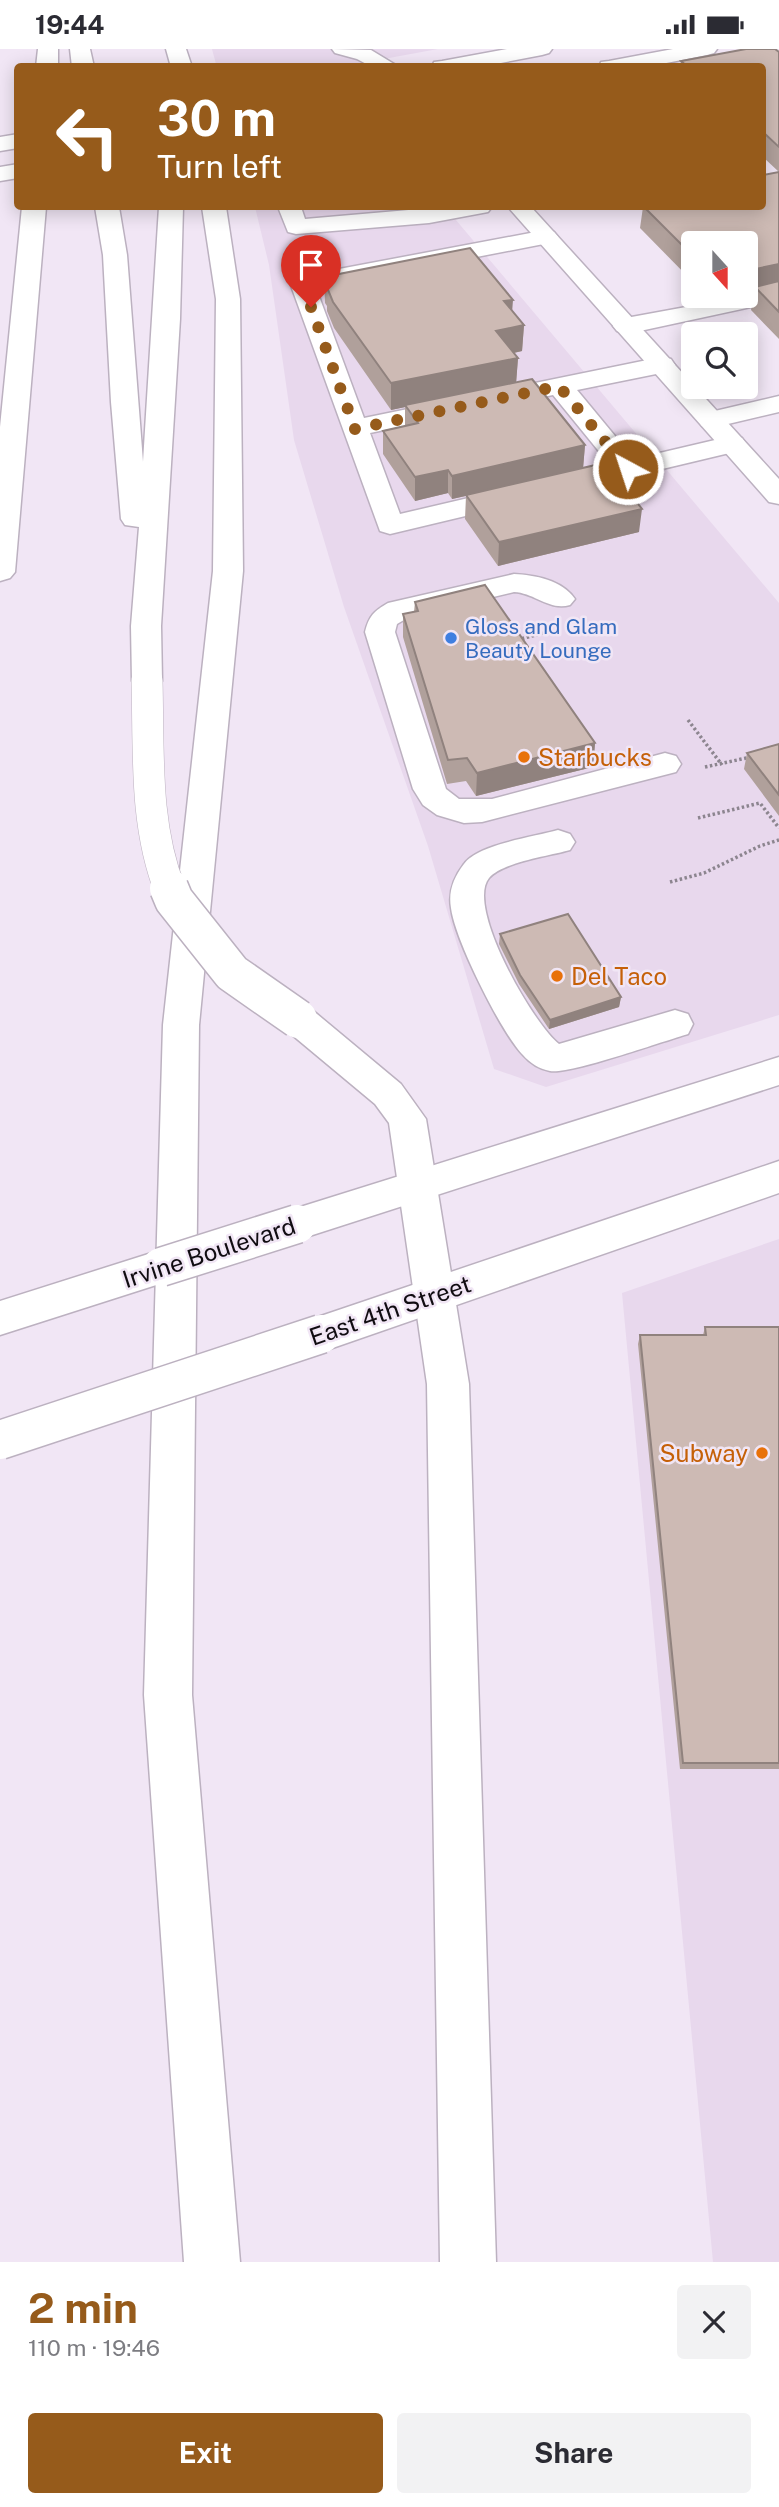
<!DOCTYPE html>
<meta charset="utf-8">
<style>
body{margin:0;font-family:"Public Sans",sans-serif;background:#f2f2f3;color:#2b2b33;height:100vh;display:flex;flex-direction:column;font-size:26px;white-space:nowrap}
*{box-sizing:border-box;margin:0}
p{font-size:23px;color:#7c7c81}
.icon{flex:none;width:38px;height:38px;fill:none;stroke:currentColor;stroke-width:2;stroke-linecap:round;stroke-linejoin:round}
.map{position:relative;height:2213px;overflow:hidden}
.panel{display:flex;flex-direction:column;background:#fff;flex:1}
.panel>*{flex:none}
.guide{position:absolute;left:14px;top:14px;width:752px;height:147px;border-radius:7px;box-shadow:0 4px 18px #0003;background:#965b1b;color:#fff;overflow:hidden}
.needle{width:46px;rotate:159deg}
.controls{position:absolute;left:681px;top:182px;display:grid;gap:14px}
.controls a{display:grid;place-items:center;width:77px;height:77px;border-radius:7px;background:#fff;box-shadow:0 4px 18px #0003;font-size:35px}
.pin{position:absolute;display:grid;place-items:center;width:60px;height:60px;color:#fff;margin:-72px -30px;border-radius:50% 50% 50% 0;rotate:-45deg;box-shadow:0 0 7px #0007}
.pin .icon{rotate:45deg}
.me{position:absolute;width:77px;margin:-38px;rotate:320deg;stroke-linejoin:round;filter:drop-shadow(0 0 5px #0008)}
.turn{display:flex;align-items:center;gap:24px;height:147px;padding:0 28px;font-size:32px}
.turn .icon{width:91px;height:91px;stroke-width:2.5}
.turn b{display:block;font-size:49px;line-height:60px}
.round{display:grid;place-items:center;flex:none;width:74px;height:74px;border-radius:7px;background:#f2f2f3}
.headline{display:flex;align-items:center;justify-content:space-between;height:119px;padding:0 28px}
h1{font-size:42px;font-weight:700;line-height:52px;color:#965b1b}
.button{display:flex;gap:14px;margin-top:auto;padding:14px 28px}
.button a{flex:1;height:80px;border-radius:7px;background:#965b1b;color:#fff;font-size:28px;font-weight:700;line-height:80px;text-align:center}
.button a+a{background:#f2f2f3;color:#2b2b33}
.status{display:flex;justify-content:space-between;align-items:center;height:49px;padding:0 35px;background:#fff;direction:ltr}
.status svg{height:19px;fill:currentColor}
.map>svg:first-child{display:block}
.built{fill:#e8d8ed}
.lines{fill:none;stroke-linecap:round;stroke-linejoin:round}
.minor-casing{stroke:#bcb1c0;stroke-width:3}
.major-casing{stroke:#bcb1c0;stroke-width:3}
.highway-casing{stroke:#bcb1c0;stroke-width:3}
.path{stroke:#8c858f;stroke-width:3.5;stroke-dasharray:2.5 2.5;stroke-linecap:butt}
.minor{fill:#fff;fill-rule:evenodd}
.major{fill:#fff;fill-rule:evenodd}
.highway{fill:#fff;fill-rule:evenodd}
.major-bridge-casing{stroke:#bcb1c0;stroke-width:41;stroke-linecap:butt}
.highway-bridge-far1-casing{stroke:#bcb1c0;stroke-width:32;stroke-linecap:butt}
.highway-bridge-casing{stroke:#bcb1c0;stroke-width:41;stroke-linecap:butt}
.major-bridge{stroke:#fff;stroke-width:38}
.highway-bridge-far1{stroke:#fff;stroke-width:31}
.highway-bridge{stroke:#fff;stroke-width:38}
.wall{fill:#b0a09b}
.shaded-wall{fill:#90827e}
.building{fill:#cdbab4;stroke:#90827e;stroke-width:2}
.route{stroke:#965b1b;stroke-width:12;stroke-dasharray:0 21.6}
.shop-dot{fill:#3f7fe0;stroke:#f1e6f5;stroke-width:2.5}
.food-dot{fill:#e8710a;stroke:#f1e6f5;stroke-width:2.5}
.labels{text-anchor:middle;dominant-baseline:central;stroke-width:5;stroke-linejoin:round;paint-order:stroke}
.far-shop-label{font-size:21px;fill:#366cbe;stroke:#f1e6f5;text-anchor:start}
.food-label{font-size:24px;fill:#c56008;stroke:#f1e6f5;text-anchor:start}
.street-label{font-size:24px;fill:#100c11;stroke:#f1e6f5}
</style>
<div class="status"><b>19:44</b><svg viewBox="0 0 49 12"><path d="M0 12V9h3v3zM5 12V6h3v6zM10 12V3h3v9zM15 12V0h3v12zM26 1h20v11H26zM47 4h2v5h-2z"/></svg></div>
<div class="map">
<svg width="779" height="2213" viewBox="0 0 779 2213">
<rect width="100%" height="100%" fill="#f1e6f5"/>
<!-- built -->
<path class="built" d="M 212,0 L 438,0 L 340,18 L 216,15 Z
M 255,158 L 445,158 L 779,554 L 779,966 L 546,1038 L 494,1020 L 428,797 L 344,558 L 294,391 L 269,216 Z
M 779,1190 L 779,2213 L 713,2213 L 622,1244 Z"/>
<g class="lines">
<defs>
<path id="minor" d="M 332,0 L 371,1 L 399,18 L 372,18 L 357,10 L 335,4 Z
M 278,158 L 301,158 L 305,170 L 443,158 L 492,158 L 488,163 L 429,174 L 296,185 L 288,183 Z
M 546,181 L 554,183 L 558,188 L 554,193 L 316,239 L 364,369 L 662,308 L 671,310 L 675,316 L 671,322 L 577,341 L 634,410 L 732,387 L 742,389 L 746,395 L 742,401 L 390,485 L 380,482 L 290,234 L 293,229 L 302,227 ZM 553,346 L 610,416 L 400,465 L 370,384 Z
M 779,238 L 779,252 L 626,285 L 617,282 L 613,277 L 617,272 L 626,269 L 746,247 L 746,245 Z
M 779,347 L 779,363 L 711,379 L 702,377 L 698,371 L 702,365 Z
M 514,525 C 535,526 562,531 575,550 L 570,556 C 549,562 535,544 514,543 L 409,568 L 397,575 L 395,583 L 446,740 L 459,750 L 492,750 L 665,704 L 676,707 L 681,715 L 676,723 L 482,773 L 464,774 L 437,766 L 423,756 L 413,740 L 365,583 C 369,567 374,562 388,554 Z
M 558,781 L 570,785 L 575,793 L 570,801 C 549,807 503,813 489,829 C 465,858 534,976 559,995 L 675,961 L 688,965 L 693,975 L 688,985 C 664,992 568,1026 550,1022 C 539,1020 530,1014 523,1006 C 501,983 455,891 451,859 C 448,842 454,828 464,815 C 478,795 534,788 558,781 Z"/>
<path id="major" d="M 507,0 L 552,0 L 549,4 L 542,6 L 480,18 L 432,18 L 434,13 L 442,12 Z
M 673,0 L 717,0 L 714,4 L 707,6 L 646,18 L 599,18 L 601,13 L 609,12 Z
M 18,85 L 18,99 L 0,102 L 0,88 Z
M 18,115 L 18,129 L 0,132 L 0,118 Z
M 508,158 L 531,158 L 779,430 L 779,455 L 769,453 Z
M 779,1008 L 779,1036 L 297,1191 L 283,1186 L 277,1175 L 283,1164 L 297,1159 Z
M 779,1112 L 779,1144 L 321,1303 L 306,1298 L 300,1285 L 306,1272 Z
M 161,1201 L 175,1206 L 181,1218 L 175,1230 L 0,1286 L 0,1252 Z"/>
<path id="highway" d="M 38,0 L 58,0 L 58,18 L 36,18 Z
M 70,0 L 90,0 L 94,18 L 72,18 Z
M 166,0 L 186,0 L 192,18 L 171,18 Z
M 22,158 L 46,158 L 15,523 L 10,529 L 0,532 L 0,378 Z
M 95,158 L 119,158 L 127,206 L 143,413 L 159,158 L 183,158 L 180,270 L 161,577 L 162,632 L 158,639 L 147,642 L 136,639 L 132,632 L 131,577 L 139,478 L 125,476 L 121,470 L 111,353 L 103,206 Z
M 202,158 L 226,158 L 240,250 L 243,522 L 199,976 L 192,1646 L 240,2213 L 184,2213 L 144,1646 L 163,976 L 213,522 L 216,250 Z
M 298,956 L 311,960 L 401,1035 L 426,1070 L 469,1335 L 496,2213 L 440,2213 L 427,1335 L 389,1074 L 375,1055 L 285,980 L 280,970 L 285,960 Z"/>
</defs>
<!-- minor casing -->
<use href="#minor" class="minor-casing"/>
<!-- major casing -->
<use href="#major" class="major-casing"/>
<!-- highway casing -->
<use href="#highway" class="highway-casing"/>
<!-- path -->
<path class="path" d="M 517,591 L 543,584
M 688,671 L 722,716
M 705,718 L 751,708
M 698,769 L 760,754 L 779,779
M 670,833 L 704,824 L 760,797 L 779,791"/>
<!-- minor -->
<use href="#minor" class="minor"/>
<!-- major -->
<use href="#major" class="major"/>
<!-- highway -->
<use href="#highway" class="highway"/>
<defs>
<path id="major-bridge" d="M 161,1218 L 297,1175
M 0,1391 L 321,1285"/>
<path id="highway-bridge-far1" d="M 147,632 C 149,703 144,775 170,841"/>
<path id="highway-bridge" d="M 169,839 L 174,851 L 232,924 L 298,970"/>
</defs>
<!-- major-bridge casing -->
<use href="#major-bridge" class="major-bridge-casing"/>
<!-- highway-bridge-far1 casing -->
<use href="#highway-bridge-far1" class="highway-bridge-far1-casing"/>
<!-- highway-bridge casing -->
<use href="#highway-bridge" class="highway-bridge-casing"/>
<!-- major-bridge -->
<use href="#major-bridge" class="major-bridge"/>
<!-- highway-bridge-far1 -->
<use href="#highway-bridge-far1" class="highway-bridge-far1"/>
<!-- highway-bridge -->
<use href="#highway-bridge" class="highway-bridge"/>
</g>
<!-- wall -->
<path class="wall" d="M 779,3 L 779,123 L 763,108 L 763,18 L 680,18 L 681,12 Z
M 779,123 L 779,290 L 751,261 L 754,242 L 746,244 L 746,194 L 693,194 L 693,233 L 640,179 L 643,158 L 763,158 Z
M 324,228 L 512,262 L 524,276 L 522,302 L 514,304 L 518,309 L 516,334 L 585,396 L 583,419 L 639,483 L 498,517 L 465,470 L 466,447 L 452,450 L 448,444 L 415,452 L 383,405 L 383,382 L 405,377 L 405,358 L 391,361 L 334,279 L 327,262 L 327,257 L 325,254 Z
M 415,553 L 595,694 L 593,718 L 476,747 L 466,732 L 447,735 L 403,588 L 403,565 L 414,563 Z
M 779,695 L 779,767 L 744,720 L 747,704 Z
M 500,885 L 621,948 L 619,958 L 549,980 L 519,935 L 499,895 Z
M 705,1278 L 779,1278 L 779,1720 L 680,1720 L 638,1295 L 640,1286 L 703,1286 Z"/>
<!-- shaded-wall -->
<path class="shaded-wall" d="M 779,215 L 779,236 L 755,238 L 754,242 L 746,244 L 746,222 Z
M 513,251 L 511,277 L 504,252 Z
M 524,276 L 522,302 L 495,308 L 496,282 Z
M 518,309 L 516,335 L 391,361 L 391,334 Z
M 585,396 L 583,420 L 452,450 L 452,427 Z
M 448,421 L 448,444 L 415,452 L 415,428 Z
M 642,460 L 639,483 L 498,517 L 499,493 Z
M 595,694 L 593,718 L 476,747 L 477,724 Z
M 621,948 L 619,958 L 549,980 L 550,971 Z"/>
<!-- building -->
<path class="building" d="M 746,0 L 775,0 L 779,3 L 779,98 L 763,83 L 763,18 L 688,18 L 681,12 Z
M 779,123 L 779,215 L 746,222 L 746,194 L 693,194 L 693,207 L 644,158 L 763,158 L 763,126 Z
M 470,199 L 513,251 L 504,252 L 524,276 L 496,282 L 518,309 L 391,334 L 333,253 L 326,236 L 330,235 L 324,228 Z
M 779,232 L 779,263 L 755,238 Z
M 532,330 L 585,396 L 452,427 L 448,421 L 415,428 L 383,382 L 418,374 L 405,356 Z
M 600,415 L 602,418 L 608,417 L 642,460 L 499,493 L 466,446 Z
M 485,536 L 595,694 L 477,724 L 467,709 L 448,711 L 403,565 L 418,562 L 415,553 Z
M 779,695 L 779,746 L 747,704 Z
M 568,865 L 621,948 L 550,971 L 520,926 L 500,885 Z
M 705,1278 L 779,1278 L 779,1714 L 683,1714 L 640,1286 L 706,1286 Z"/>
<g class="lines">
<!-- route -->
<path class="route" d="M 311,258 L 355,380 L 559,337 L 628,420"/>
</g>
<!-- markers -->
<circle class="shop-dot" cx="451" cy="589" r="7"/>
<g class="food-dot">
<circle cx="524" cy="708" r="7"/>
<circle cx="557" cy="927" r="7"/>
<circle cx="762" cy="1404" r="7"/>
</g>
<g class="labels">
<!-- far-shop labels -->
<g class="far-shop-label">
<text x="465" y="577">Gloss and Glam<tspan x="465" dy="24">Beauty Lounge</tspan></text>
</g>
<!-- food labels -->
<g class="food-label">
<text x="538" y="708">Starbucks</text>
<text x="571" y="927">Del Taco</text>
<text x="748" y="1404" text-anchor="end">Subway</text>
</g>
<!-- street labels -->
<g class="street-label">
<text transform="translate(209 1203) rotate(-18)">Irvine Boulevard</text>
<text transform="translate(390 1261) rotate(-19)">East 4th Street</text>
</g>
</g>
</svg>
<div class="controls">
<a><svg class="needle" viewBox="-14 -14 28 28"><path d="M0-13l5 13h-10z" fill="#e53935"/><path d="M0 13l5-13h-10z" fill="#7c7c81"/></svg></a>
<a><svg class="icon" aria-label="search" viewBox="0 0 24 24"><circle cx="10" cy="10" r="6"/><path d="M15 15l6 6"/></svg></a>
</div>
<div class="pin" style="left:311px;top:258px;background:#d93025"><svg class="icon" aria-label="arrive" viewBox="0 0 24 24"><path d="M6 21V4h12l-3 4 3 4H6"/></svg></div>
<svg class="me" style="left:628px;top:420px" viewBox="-20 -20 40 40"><circle r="17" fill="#965b1b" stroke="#fff" stroke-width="3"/><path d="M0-11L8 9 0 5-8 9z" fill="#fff"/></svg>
<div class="guide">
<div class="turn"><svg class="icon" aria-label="left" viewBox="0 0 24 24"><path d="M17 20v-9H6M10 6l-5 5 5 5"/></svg><div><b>30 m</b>Turn left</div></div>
</div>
</div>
<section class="panel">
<div class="headline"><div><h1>2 min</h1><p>110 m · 19:46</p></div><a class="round"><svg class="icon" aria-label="close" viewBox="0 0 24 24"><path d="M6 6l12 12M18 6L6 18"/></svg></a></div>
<div class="button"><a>Exit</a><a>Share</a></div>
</section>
